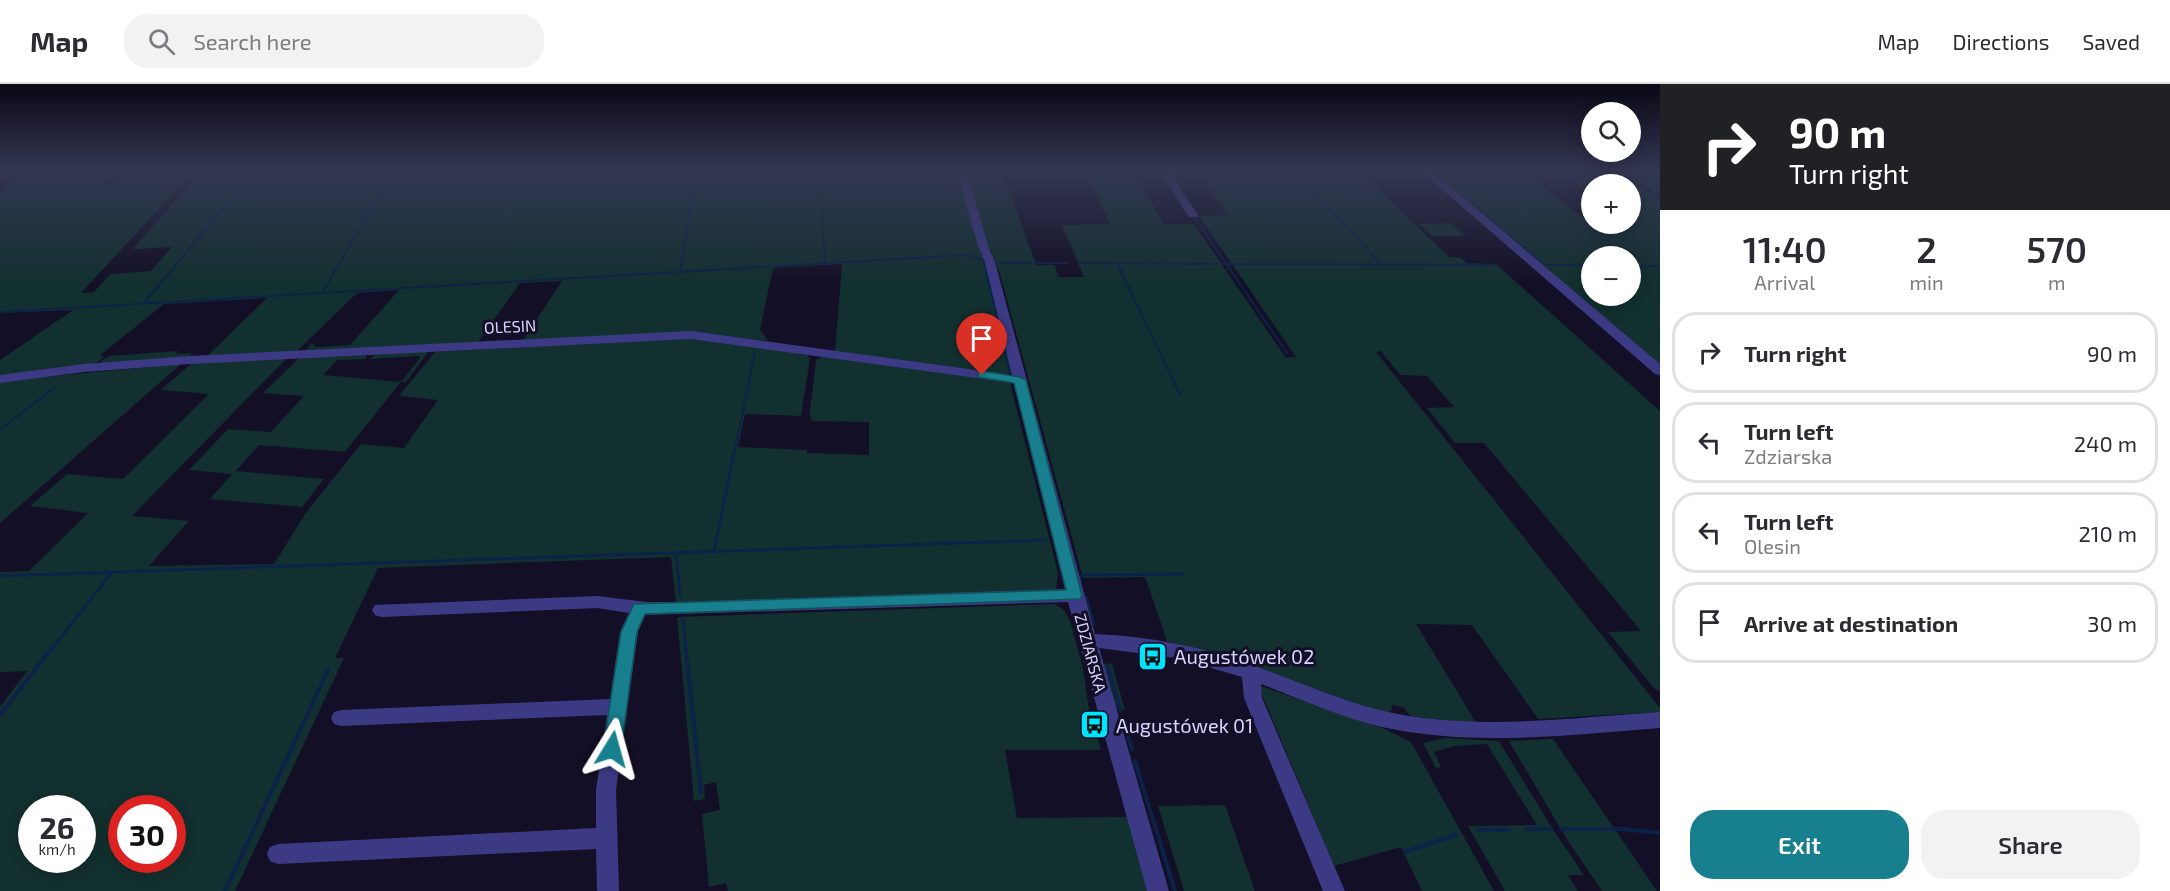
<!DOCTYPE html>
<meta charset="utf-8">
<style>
body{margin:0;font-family:"Exo 2",sans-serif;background:#f2f2f3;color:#2b2b33;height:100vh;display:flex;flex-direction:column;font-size:22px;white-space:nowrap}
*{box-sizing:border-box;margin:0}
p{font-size:20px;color:#7c7c81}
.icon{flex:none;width:33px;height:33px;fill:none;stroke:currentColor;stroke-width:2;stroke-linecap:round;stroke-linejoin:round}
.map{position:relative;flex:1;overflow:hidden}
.drawer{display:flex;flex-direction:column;background:#fff;width:510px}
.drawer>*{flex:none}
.hud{background:#202124;color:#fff;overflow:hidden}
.buttons{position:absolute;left:1581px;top:18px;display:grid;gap:12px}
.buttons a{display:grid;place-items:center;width:60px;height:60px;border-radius:50%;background:#fff;box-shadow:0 3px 15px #0003;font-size:30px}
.speed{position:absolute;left:18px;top:711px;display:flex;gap:12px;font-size:30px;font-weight:700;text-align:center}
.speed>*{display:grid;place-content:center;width:78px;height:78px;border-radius:50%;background:#fff;box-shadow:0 3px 15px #0003;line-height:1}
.speed small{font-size:15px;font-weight:400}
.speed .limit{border:9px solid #d22;background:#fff;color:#111}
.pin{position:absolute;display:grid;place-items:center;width:51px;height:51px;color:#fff;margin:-62px -26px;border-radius:50% 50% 50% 0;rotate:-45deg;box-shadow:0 0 6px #0007}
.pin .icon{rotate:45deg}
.me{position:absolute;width:66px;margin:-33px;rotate:8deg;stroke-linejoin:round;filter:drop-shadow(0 0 4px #0008)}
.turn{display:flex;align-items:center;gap:21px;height:126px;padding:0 30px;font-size:27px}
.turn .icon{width:78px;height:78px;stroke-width:2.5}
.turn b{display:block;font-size:42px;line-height:51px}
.eta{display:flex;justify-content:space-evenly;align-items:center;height:102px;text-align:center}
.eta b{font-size:36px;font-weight:600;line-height:42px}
.button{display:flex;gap:12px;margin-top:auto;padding:12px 30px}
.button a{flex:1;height:69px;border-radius:24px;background:#187f8f;color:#fff;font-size:24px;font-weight:600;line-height:69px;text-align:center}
.button a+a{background:#f2f2f3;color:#2b2b33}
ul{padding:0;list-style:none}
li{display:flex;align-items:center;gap:18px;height:81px;margin:0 12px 9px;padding:0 18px;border:3px solid #e1e1e2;border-radius:24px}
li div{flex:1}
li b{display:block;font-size:22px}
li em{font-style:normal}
header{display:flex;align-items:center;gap:36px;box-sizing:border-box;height:84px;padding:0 30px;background:#fff;border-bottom:2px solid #e1e1e2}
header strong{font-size:28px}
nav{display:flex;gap:33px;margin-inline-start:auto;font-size:21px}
.search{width:420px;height:54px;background:#f2f2f3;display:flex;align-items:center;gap:15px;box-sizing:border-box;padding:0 21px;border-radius:24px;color:#7c7c81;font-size:22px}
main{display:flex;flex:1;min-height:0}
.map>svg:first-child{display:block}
.green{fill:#12302f;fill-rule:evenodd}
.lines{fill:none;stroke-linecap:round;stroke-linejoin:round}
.stream-far2{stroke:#0c2248;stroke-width:2}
.stream-far1{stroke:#0c2248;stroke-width:3}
.stream{stroke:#0c2248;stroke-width:4}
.minor{fill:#3d3a85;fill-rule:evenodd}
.route{fill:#187f8f;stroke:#10535d;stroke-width:1.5}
.labels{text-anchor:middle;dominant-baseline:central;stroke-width:6;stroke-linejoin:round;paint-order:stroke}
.street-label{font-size:16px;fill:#d9d4ff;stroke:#130f26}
.near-poi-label{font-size:20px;fill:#d9d4ff;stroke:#130f26;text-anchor:start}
</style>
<header>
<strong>Map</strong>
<div class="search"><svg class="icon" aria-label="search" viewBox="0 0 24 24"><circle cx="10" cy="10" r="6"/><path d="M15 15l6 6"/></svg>Search here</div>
<nav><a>Map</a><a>Directions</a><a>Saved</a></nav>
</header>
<main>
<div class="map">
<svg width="1660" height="807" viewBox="0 0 1660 807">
<rect width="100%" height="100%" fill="#130f26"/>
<!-- green -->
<path class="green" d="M 27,87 L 119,87 L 104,101 L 113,101 L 127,87 L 194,87 L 81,209 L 94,208 L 110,190 L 151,187 L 172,163 L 133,165 L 201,87 L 960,87 L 987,177 L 1013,288 L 1003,291 L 835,267 L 842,180 L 773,184 L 760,246 L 768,257 L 710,251 L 523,256 L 562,197 L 520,199 L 478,258 L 305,267 L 312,259 L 316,263 L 350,261 L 399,206 L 357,209 L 296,268 L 206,273 L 267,214 L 164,220 L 99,272 L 104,272 L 95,281 L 0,293 L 0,276 L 73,226 L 0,229 L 0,108 Z
M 966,87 L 1002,87 L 1036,181 L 1054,181 L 1059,193 L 1084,193 L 1062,141 L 1110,140 L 1085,87 L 1133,87 L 1164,140 L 1194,140 L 1286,274 L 1296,273 L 1199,132 L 1229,131 L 1196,87 L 1360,87 L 1449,173 L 1461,174 L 1467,179 L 1496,180 L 1660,327 L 1660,607 L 1654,604 L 1608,548 L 1641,547 L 1484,359 L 1455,359 L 1427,324 L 1454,323 L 1427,292 L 1400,291 L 1381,267 L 1376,268 L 1660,624 L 1660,628 L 1538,635 L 1472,541 L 1416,540 L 1477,640 L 1410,632 L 1403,623 L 1392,621 L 1392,625 L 1388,629 L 1371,625 L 1232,576 L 1167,557 L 1145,493 L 1083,494 L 1000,190 L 991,167 L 988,167 Z
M 1430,87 L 1522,87 L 1592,140 L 1630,140 L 1630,100 L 1592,100 L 1591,111 L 1558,87 L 1616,87 L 1660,116 L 1660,283 ZM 1592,172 L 1630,172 L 1630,212 L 1592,212 Z
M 1621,87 L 1654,87 L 1660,91 L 1660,112 Z
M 1451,139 L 1466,152 L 1432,152 L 1419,140 Z
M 701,254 L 806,269 L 810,274 L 801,332 L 745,330 L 738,363 L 807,366 L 807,369 L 869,371 L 869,338 L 811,337 L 810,327 L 816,276 L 823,272 L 1003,297 L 1010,299 L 1058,489 L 1056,506 L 676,519 L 671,473 L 378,484 L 335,574 L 344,574 L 235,807 L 0,807 L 0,623 L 27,587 L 0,588 L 0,488 L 29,487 L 88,429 L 30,422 L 67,390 L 123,395 L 209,310 L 161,306 L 192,279 L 287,274 L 132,432 L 189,437 L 149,482 L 274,480 L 305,430 L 361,360 L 404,364 L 438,316 L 399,312 L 435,268 ZM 32,724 L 82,724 L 82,776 L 32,776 ZM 122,724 L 172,724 L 172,776 L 122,776 Z
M 178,267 L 176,270 L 192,269 L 189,273 L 102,281 L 100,278 L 109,272 Z
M 429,267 L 406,298 L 401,298 L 345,368 L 259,361 L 236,387 L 324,395 L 302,423 L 210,415 L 232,390 L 189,386 L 228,345 L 271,348 L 304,312 L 263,309 L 299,274 L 366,271 L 366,275 L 337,276 L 323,291 L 401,298 L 420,274 L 418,272 L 370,275 L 376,270 Z
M 181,280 L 0,439 L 0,297 Z
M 1054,520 L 1064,526 L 1070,537 L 1083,584 L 1088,620 L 1101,666 L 1005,666 L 1017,734 L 1128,733 L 1149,807 L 728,807 L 726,799 L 709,803 L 702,730 L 720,726 L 716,698 L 704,701 L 705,715 L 694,717 L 677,533 Z
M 1100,579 L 1112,580 L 1125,626 L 1112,623 Z
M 1258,601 L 1380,643 L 1411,658 L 1494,807 L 1422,807 L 1401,763 L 1334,782 Z
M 1445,654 L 1499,657 L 1554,747 L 1584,791 L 1568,791 L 1578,807 L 1505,807 L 1468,742 L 1537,741 L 1487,660 L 1454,662 L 1434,668 L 1441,683 L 1436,684 L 1423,659 Z
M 1553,655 L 1657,807 L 1602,807 L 1566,754 L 1509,657 Z
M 1225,721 L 1255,807 L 1184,807 L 1158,722 Z"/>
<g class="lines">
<!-- stream-far2 -->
<path class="stream-far2" d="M 820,87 L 825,180
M 1295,87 L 1381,180
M 1433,87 L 1544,181 L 1592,181
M 1193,131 L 1287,269
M 997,179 L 1067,179
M 1079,179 L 1217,180
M 1117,179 L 1180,311
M 1222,180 L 1496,181
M 1630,182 L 1660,182
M 680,188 L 696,87
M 323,208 L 392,87
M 143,220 L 255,87
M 0,228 L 966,171 L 982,175 L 984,178 L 1009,287
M 0,346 L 55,303
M 734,371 L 755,267"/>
<!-- stream-far1 -->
<path class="stream-far1" d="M 714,468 L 734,369
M 676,469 L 680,511
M 0,492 L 1046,456
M 1080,498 L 1081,491 L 1183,490
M 1086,513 L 1094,540
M 683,536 L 686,566
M 51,566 L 112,488"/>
<!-- stream -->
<path class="stream" d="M 686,564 L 701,709
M 1108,583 L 1120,626
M 0,631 L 52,564
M 1122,635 L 1132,665
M 1135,677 L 1175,807
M 1527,745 L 1551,745
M 1561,745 L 1622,745 L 1660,749
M 1479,746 L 1509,746
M 1405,768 L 1456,751
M 225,807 L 328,586"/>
<!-- minor -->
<path class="minor" d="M 957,87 L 967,87 L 988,162 L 995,178 L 1095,550 C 1150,552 1203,563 1255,582 C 1296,597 1336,615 1379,626 C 1471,648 1567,634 1660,628 L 1660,644 C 1567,651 1474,663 1382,643 C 1340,633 1301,615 1261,600 L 1262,614 L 1345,807 L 1323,807 L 1244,614 L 1242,593 L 1176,574 L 1099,564 L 1169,807 L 1147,807 L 1068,518 L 645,531 L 638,548 L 616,706 L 619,807 L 597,807 L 596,765 L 278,780 L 270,777 L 267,770 L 270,763 L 278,760 L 596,744 L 596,706 L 607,631 L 341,642 L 334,640 L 331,634 L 334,628 L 341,626 L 610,615 L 620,548 L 629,529 L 597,524 L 381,533 L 375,531 L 372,526 L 375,521 L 597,512 L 647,518 L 676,518 L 1065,505 L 1014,299 L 691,255 L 190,280 L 84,288 L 0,299 L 0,291 L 84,280 L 190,272 L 691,247 L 1012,291 L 985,178 L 978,162 Z
M 1159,87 L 1169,87 L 1198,131 L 1197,133 L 1189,133 Z
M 1421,87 L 1432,87 L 1660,280 L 1660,291 L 1655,290 Z"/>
</g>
<!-- sky -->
<linearGradient id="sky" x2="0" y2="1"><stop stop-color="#0a0815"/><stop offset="0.43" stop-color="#333752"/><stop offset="1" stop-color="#333752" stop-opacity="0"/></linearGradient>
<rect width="1660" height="200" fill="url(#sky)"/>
<!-- route -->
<path class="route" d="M 982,287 L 1020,293 L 1026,296 L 1082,511 L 1080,515 L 645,530 L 637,548 L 621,665 L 619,670 L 612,673 L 606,670 L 603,665 L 621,548 L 634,520 L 1066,506 L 1014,299 L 978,293 L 978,288 Z"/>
<!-- icons -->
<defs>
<symbol id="bus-square" viewBox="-11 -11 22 22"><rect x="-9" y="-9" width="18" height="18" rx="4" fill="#00e5ff" stroke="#130f26"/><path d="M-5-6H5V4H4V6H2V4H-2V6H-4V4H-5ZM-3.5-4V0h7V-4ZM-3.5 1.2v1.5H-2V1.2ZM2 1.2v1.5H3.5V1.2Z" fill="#111"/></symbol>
</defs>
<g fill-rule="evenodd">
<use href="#bus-square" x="1136" y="556" width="33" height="33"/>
<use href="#bus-square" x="1078" y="624" width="33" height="33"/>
</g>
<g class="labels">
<!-- street labels -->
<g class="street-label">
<text transform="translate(510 242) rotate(-3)">OLESIN</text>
<text transform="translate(1091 569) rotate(75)">ZDZIARSKA</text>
</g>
<!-- near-poi labels -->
<g class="near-poi-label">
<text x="1174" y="572">Augustówek 02</text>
<text x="1116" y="641">Augustówek 01</text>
</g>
</g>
</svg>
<div class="buttons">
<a><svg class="icon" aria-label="search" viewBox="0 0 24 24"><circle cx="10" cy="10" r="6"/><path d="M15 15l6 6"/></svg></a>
<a>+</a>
<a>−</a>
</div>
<div class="speed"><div>26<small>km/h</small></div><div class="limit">30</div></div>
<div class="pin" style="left:982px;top:291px;background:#d93025"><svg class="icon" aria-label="arrive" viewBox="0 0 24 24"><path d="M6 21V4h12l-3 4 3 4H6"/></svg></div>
<svg class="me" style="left:612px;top:665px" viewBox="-20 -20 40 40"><path d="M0-17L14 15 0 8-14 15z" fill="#187f8f" stroke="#fff" stroke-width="4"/></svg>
</div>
<section class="drawer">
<div class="hud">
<div class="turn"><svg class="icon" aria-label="right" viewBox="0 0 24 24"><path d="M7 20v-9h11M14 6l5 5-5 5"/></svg><div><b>90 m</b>Turn right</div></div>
</div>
<div class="eta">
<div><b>11:40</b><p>Arrival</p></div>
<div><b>2</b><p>min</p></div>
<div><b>570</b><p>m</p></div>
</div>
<ul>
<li><svg class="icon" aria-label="right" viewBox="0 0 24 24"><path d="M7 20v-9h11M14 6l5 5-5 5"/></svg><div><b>Turn right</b></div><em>90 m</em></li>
<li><svg class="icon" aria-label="left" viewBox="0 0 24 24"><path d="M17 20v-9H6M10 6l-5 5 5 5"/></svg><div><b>Turn left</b><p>Zdziarska</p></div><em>240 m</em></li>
<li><svg class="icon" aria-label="left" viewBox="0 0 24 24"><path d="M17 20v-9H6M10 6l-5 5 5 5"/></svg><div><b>Turn left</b><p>Olesin</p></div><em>210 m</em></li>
<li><svg class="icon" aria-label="arrive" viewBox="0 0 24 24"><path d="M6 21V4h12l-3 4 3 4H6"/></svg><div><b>Arrive at destination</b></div><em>30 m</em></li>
</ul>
<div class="button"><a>Exit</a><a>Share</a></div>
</section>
</main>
